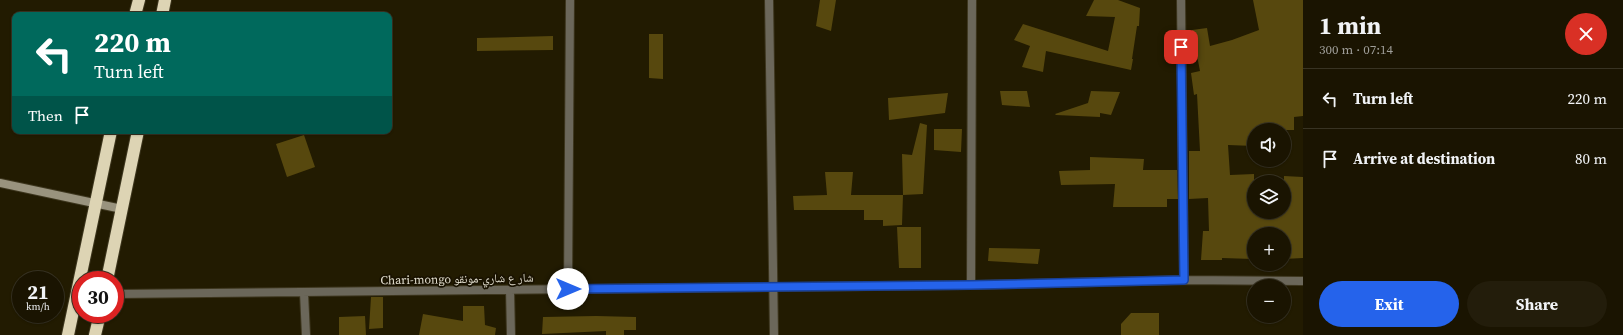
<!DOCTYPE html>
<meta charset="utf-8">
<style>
body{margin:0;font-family:"Source Serif 4","Noto Naskh Arabic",serif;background:#231d0b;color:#f1f3f6;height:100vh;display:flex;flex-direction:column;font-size:15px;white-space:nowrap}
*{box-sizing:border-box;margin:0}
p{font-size:13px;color:#9f9e99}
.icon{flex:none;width:22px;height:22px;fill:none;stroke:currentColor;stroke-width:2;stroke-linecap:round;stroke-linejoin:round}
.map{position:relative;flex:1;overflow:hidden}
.drawer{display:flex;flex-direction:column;background:#1a1401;width:320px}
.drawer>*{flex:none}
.guide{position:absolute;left:12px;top:12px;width:380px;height:122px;border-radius:8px;box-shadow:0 1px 3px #0004,0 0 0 1px #383323;background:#00695c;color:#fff;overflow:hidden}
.tools{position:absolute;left:1247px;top:123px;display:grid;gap:8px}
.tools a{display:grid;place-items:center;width:44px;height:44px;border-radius:50%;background:#1a1401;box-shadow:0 1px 3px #0004,0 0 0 1px #383323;font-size:20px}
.speed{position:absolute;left:12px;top:271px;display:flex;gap:8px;font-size:20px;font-weight:700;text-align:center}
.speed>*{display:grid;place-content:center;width:52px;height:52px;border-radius:50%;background:#1a1401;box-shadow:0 1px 3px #0004,0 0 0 1px #383323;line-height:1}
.speed small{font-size:10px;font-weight:400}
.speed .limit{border:6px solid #d22;background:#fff;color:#111}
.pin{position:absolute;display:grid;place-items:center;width:34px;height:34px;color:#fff;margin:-17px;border-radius:8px;box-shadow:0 2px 6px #0006}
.me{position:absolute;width:44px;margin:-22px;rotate:90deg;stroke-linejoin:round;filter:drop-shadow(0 0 3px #0008)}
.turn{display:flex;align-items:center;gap:14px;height:84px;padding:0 16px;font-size:18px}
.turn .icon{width:52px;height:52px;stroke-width:2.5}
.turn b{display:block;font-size:28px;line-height:34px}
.then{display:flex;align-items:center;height:38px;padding:0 16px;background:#0003;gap:8px;font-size:15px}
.round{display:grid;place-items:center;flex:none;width:42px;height:42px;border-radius:21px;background:#231d0b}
.overview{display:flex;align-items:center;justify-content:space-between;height:68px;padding:0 16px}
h1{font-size:24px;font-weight:700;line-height:30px}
.button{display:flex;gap:8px;margin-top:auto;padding:8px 16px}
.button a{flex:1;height:46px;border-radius:24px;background:#2563eb;color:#fff;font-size:16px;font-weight:700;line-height:46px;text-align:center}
.button a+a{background:#231d0b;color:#f1f3f6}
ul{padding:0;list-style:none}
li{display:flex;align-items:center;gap:12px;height:60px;padding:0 16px;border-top:1px solid #383323}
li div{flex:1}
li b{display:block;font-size:15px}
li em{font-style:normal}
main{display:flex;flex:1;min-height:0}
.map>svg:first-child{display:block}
.building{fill:#57480e}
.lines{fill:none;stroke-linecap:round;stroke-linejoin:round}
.street-casing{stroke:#3d361e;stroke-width:10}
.secondary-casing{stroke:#3d361e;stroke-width:10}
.highway-casing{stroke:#3d361e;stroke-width:14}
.street{stroke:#6b675a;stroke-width:8}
.secondary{stroke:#99937e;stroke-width:8}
.highway{stroke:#ddd4b4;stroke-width:12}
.route-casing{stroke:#184099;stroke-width:10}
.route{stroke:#2563eb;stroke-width:7}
.labels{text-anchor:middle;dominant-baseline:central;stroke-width:3.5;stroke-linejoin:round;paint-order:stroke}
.street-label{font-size:12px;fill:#e1ddcd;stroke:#191200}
</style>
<main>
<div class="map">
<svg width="1303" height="335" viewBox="0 0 1303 335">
<rect width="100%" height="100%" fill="#221b01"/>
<!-- building -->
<path class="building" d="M 820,0 L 836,0 L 831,31 L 816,26 Z
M 1094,0 L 1118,0 L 1140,8 L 1139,26 L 1137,26 L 1132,59 L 1133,59 L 1131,70 L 1046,51 L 1043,72 L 1022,67 L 1030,46 L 1014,40 L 1023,24 L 1108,51 L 1115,17 L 1086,16 Z
M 1253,0 L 1303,0 L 1303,116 L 1294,117 L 1294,130 L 1254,130 L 1254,146 L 1228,145 L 1230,175 L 1254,174 L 1254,212 L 1284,212 L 1284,176 L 1303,177 L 1303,258 L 1284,259 L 1284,234 L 1254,234 L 1253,259 L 1222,258 L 1222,260 L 1201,260 L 1203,231 L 1209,231 L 1208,198 L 1189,199 L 1189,151 L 1200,151 L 1197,94 L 1194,95 L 1191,73 L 1200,71 L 1192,30 L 1207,28 L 1210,46 L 1232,40 L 1259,30 Z
M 649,34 L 663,34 L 663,79 L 649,78 Z
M 553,36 L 553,50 L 477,51 L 477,38 Z
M 1000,91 L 1027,91 L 1030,107 L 1002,105 Z
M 1091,91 L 1120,92 L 1111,115 L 1100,113 L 1100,117 L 1056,115 L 1055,114 L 1088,103 Z
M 948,93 L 945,113 L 889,120 L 888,98 Z
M 920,123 L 927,125 L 923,194 L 903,195 L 902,154 L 912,155 Z
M 934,129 L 962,129 L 961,152 L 934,150 Z
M 304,135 L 315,167 L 287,177 L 276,144 Z
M 1090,157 L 1144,159 L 1143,170 L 1177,170 L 1178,199 L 1167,199 L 1167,207 L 1113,207 L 1115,184 L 1061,185 L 1059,171 L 1090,170 Z
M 825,172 L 853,172 L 851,195 L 903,195 L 902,225 L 883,226 L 883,220 L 864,220 L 864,210 L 794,210 L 793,196 L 827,195 Z
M 897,227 L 921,227 L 921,268 L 899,268 Z
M 989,248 L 1040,249 L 1038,264 L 988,261 Z
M 371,297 L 383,297 L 383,328 L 369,329 Z
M 463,306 L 484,306 L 485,325 L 496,328 L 495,335 L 419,335 L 423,314 L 463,321 Z
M 1131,313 L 1159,313 L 1159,335 L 1121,335 L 1121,324 Z
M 365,316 L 366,335 L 339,335 L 339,317 Z
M 596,316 L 636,317 L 636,330 L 624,330 L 624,335 L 606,335 L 606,331 L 542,334 L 543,317 Z"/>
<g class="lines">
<defs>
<path id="street" d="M 769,0 L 774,335
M 1181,0 L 1184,280
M 971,285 L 972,0
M 568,289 L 570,0
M 510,290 L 511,335
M 304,293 L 306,335
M 115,294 L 971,285 L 1184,280 L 1303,281"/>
<path id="secondary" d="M 0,183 L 122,209"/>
<path id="highway" d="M 135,15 L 139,0
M 162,15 L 165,0
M 107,280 L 138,131
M 68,335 L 111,131
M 95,335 L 100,314"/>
</defs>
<!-- street casing -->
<use href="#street" class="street-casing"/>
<!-- secondary casing -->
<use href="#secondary" class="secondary-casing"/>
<!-- highway casing -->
<use href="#highway" class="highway-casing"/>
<!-- street -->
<use href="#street" class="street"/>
<!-- secondary -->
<use href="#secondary" class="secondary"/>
<!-- highway -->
<use href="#highway" class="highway"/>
</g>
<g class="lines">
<defs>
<path id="route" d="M 568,289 L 971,285 L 1184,280 L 1181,47"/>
</defs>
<!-- route casing -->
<use href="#route" class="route-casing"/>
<!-- route -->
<use href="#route" class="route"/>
</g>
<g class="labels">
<!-- street labels -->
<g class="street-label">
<text transform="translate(457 279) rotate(-1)">Chari-mongo شار ع شاري-مونقو</text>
</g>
</g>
</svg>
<div class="tools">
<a><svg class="icon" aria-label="sound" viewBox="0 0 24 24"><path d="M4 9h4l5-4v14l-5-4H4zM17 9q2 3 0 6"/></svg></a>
<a><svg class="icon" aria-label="layers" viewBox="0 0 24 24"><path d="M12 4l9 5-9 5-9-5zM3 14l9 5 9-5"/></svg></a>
<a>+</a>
<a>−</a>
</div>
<div class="speed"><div>21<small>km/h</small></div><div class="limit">30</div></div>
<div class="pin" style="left:1181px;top:47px;background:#d93025"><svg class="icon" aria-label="arrive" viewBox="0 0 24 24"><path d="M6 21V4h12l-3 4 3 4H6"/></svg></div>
<svg class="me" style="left:568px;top:289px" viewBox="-20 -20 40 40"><circle r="19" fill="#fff"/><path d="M0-13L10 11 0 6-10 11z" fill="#2563eb"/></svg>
<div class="guide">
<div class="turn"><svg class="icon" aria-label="left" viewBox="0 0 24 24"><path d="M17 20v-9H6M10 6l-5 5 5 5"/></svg><div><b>220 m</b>Turn left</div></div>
<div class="then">Then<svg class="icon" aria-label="arrive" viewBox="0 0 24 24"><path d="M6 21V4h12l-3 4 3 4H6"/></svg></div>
</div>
</div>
<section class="drawer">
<div class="overview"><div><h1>1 min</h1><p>300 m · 07:14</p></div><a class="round" style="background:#d93025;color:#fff"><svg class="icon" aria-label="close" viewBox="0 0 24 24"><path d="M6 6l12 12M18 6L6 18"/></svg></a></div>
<ul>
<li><svg class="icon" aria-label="left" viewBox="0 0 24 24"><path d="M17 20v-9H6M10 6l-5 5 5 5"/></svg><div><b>Turn left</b></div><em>220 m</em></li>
<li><svg class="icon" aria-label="arrive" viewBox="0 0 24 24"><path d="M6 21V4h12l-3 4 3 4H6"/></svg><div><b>Arrive at destination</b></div><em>80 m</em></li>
</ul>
<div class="button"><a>Exit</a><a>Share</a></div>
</section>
</main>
